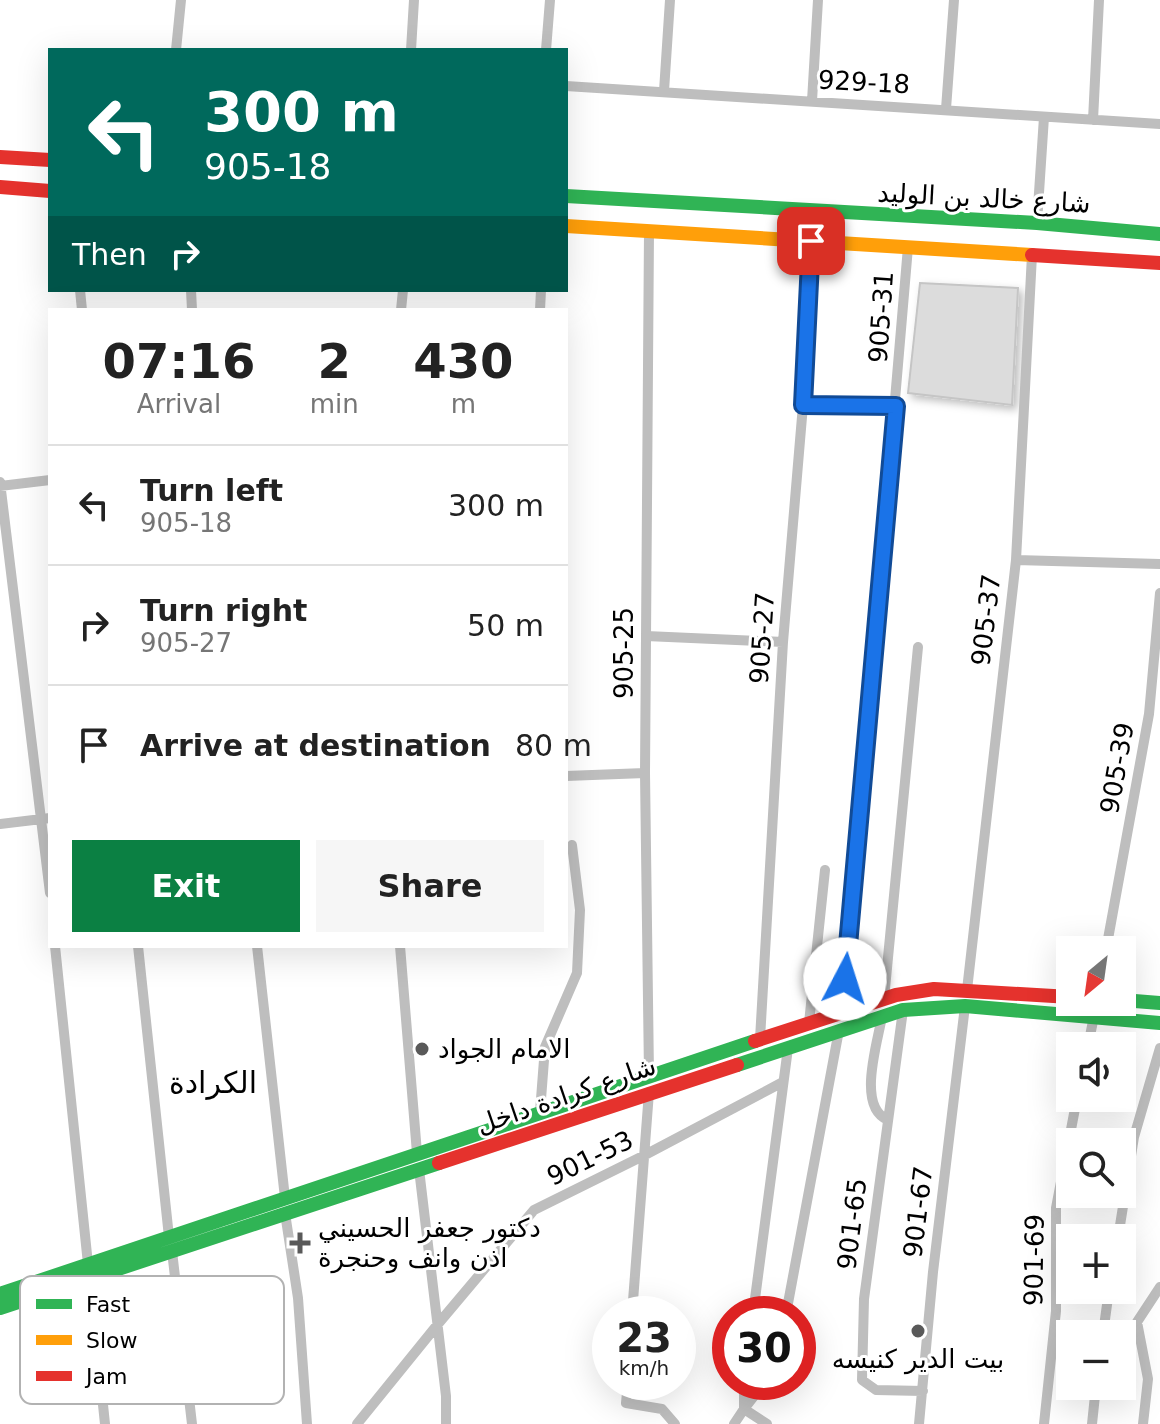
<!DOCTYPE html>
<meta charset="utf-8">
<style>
body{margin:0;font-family:"DejaVu Sans","Noto Naskh Arabic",sans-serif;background:#f6f6f6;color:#222;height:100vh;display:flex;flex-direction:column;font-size:30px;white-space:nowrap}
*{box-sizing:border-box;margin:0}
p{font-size:26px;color:#767676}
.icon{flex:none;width:44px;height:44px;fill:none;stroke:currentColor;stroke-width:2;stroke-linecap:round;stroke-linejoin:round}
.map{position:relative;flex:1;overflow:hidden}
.panel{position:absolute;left:48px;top:308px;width:520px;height:640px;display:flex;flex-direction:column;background:#fff;border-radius:0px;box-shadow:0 8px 32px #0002}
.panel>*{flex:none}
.top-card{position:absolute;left:48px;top:48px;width:520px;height:244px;border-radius:0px;box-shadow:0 8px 32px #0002;background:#00695c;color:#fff;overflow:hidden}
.needle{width:52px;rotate:209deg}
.controls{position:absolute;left:1056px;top:936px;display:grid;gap:16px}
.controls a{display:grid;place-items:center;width:80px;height:80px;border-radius:0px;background:#fff;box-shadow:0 8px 32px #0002;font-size:40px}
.speed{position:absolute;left:592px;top:1296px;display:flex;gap:16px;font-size:40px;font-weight:700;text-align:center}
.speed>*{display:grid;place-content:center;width:104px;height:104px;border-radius:50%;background:#fff;box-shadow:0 8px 32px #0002;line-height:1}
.speed small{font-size:20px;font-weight:400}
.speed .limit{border:12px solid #d22;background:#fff;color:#111}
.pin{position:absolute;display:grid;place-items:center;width:68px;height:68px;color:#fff;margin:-34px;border-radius:16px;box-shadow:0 4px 12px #0006}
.me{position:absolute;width:88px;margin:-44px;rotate:5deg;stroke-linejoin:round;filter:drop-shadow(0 0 6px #0008)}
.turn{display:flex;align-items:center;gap:28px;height:168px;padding:0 24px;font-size:36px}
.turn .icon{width:104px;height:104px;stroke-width:2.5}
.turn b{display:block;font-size:56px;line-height:68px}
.then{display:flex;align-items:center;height:76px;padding:0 24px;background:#0003;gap:16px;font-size:30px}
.eta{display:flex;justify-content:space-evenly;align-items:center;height:136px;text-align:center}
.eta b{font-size:48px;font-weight:800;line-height:56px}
.button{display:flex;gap:16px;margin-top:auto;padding:16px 24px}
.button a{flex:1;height:92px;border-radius:0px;background:#0b8043;color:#fff;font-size:32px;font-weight:800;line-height:92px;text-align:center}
.button a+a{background:#f6f6f6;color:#222}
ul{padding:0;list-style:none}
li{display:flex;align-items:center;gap:24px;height:120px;padding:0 24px;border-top:2px solid #e0e0e0}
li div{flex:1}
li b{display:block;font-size:30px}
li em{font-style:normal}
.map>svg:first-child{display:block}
.building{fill:#dcdcdc;stroke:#c5c5c5;stroke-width:2;filter:url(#shadow)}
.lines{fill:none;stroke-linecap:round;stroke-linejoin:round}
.street{stroke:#bebebe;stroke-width:10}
.fast{stroke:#30b455;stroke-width:14}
.slow{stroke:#ff9f0a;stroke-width:14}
.jam{stroke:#e5322d;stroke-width:14}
.route-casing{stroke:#114b97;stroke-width:20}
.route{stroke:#1a73e8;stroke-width:14}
.poi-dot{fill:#595959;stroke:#fff;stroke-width:3}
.labels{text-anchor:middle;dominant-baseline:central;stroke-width:6;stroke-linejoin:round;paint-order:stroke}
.street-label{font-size:26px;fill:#000;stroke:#fff}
.poi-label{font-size:26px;fill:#000;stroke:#fff;text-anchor:start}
.quarter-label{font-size:30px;fill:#000;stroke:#fff}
.key{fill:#fff;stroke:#b2b2b2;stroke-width:2}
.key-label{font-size:22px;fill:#000}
</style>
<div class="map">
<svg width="1160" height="1424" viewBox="0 0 1160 1424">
<defs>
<filter id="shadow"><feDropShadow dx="4" dy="4" stdDeviation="4" flood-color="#0004"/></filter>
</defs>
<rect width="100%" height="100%" fill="#fff"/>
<!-- building -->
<path class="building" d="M 920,283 L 1018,288 L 1012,405 L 908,393 Z"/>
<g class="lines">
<!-- street -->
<path class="street" d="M 176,50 L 181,0
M 411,50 L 414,0
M 546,50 L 550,0
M 566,86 L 1160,124
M 664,91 L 670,0
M 812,101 L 818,0
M 946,109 L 954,0
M 1093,120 L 1099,0
M 1037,223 L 1044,117
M 80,290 L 82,310
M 191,290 L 192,310
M 401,310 L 403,290
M 540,310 L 541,290
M 803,405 L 896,406
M 0,482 L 50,893
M 0,486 L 50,480
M 1016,560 L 1160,564
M 646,636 L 783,642
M 566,776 L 645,773
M 0,824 L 50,818
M 55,946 L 88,1264
M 138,946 L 169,1237
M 257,946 L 285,1198
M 400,946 L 417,1153
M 1106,950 L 1149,714 L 1160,593
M 967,990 L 1016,560 L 1032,255
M 884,999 L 918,647
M 903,1010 L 864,1299 L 862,1380 L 876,1390 L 923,1391
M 843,1011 L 908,247
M 882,1016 C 878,1042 856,1107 888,1120
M 809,1023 L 825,870
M 760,1039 L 783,642 L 803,405 L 811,241
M 1088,1046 L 1094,1016
M 649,1075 L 645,773 L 649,231
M 540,1112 L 545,1047 L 577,973 L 580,910 L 572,845
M 419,1169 L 446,1396 L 446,1424
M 285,1213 L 298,1298 L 307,1424
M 1118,1238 L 1134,1137 L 1160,1048
M 172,1251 L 192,1424
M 90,1279 L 105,1424
M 632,1314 L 649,1092
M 753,1314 L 788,1048
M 786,1314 L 839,1030
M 1103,1334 L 1109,1290
M 628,1382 L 626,1403 L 662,1409 L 675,1424
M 765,1382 L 744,1409 L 767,1424
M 357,1424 L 438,1324 L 534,1210 L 643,1156 L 783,1082
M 734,1424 L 744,1409 L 744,1382
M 919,1424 L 933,1272 L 965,1006
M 1044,1424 L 1056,1311 L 1056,1208 L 1077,1098
M 1092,1424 L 1096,1386
M 1143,1424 L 1148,1379 L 1137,1322 L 1160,1287"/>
<!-- fast -->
<path class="fast" d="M 566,196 L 1037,223 L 1160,234
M 1122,1000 L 1160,1003
M 737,1065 L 903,1010 L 965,1006 L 1160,1023
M 0,1294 L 755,1041
M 0,1308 L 439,1163"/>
<!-- slow -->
<path class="slow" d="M 566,226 L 1032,255"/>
<!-- jam -->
<path class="jam" d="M 0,157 L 50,160
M 0,187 L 50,191
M 1032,255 L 1160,263
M 755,1041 L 896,995 L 934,989 L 1070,997
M 439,1163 L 737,1065"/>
</g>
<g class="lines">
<defs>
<path id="route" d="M 811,241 L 803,405 L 896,406 L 845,979"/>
</defs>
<!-- route casing -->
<use href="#route" class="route-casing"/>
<!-- route -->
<use href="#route" class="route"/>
</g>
<!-- markers -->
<g class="poi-dot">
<circle cx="422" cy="1049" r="8"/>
<path d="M296 1231h8v8h8v8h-8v8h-8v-8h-8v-8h8z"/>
<circle cx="918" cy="1331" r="8"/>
</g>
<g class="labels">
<!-- street labels -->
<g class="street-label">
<text transform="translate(864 82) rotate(3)">929-18</text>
<text transform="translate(984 198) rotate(3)">شارع خالد بن الوليد</text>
<text transform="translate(881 317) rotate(-86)">905-31</text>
<text transform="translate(986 620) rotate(-83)">905-37</text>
<text transform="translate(762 638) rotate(-86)">905-27</text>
<text transform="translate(624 653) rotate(-90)">905-25</text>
<text transform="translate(1117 768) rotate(-80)">905-39</text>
<text transform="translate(566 1095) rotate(-19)">شارع كرادة داخل</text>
<text transform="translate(590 1158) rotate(-26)">901-53</text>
<text transform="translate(918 1212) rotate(-83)">901-67</text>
<text transform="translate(852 1224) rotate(-83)">901-65</text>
<text transform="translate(1034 1260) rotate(-89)">901-69</text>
</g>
<!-- poi labels -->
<g class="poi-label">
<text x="438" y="1049">الامام الجواد</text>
<text x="318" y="1228">دكتور جعفر الحسيني<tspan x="318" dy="30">اذن وانف وحنجرة</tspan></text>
<text x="918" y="1359" text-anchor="middle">بيت الدير كنيسه</text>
</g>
<!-- quarter labels -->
<g class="quarter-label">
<text x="213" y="1082">الكرادة</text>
</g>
</g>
<!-- legend -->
<rect x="20" y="1276" width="264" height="128" rx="12" class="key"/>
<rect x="36" y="1299" width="36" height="10" fill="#30b455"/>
<rect x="36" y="1335" width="36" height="10" fill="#ff9f0a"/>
<rect x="36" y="1371" width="36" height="10" fill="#e5322d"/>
<g class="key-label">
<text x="86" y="1312">Fast</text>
<text x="86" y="1348">Slow</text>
<text x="86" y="1384">Jam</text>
</g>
</svg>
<div class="controls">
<a><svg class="needle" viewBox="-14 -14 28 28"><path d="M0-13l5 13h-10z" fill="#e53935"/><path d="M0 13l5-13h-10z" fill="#767676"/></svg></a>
<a><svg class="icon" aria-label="sound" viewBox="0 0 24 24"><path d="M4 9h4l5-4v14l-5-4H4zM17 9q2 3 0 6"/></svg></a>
<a><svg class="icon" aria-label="search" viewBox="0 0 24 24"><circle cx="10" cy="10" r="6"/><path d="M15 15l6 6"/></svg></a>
<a>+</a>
<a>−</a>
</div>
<div class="speed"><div>23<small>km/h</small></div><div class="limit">30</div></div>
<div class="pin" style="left:811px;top:241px;background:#d93025"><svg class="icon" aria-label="arrive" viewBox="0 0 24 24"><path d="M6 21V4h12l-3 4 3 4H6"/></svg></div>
<svg class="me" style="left:845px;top:979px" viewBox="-20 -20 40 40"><circle r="19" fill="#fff"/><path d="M0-13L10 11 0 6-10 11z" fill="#1a73e8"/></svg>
<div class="top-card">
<div class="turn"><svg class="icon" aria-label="left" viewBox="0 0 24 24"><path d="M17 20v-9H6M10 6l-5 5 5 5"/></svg><div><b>300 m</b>905-18</div></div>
<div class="then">Then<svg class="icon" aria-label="right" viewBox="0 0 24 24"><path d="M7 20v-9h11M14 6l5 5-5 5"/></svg></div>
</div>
<section class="panel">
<div class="eta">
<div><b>07:16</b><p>Arrival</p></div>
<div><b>2</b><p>min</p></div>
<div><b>430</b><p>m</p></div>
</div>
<ul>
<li><svg class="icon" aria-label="left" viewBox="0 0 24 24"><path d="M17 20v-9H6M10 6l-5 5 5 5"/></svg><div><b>Turn left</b><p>905-18</p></div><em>300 m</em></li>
<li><svg class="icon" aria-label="right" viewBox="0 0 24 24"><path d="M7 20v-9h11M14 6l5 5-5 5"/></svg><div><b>Turn right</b><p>905-27</p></div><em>50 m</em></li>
<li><svg class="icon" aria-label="arrive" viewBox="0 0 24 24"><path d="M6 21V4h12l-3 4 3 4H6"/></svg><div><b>Arrive at destination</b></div><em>80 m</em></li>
</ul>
<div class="button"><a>Exit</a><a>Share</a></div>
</section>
</div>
